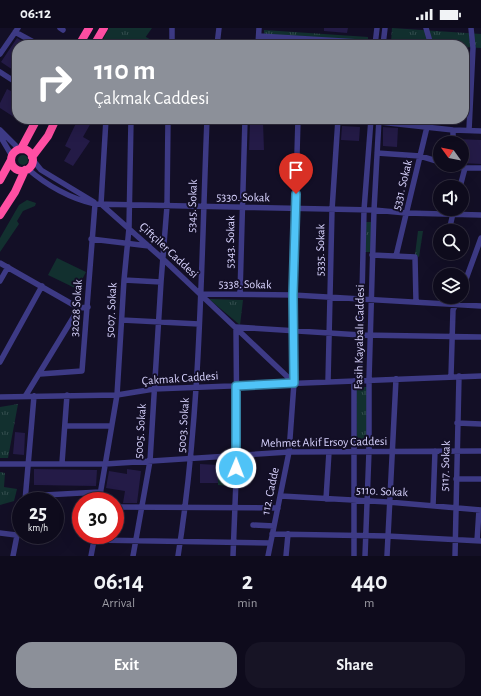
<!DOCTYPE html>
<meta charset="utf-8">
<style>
body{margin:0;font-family:"Alegreya Sans",sans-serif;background:#171425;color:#f1f3f6;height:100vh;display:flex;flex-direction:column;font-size:15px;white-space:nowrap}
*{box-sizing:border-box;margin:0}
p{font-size:13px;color:#9b9ba3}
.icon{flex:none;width:22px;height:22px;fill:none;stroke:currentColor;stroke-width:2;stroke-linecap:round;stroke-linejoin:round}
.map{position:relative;height:528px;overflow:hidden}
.drawer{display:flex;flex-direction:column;background:#0e0b1c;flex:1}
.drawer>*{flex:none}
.guide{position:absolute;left:12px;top:12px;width:457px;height:84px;border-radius:16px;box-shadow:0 4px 16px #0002,0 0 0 1px #2e2b3b;background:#8c9099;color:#fff;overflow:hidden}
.needle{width:26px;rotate:303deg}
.controls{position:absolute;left:433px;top:108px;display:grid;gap:8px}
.controls a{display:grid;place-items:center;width:36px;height:36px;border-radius:50%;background:#0e0b1c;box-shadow:0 4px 16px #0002,0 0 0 1px #2e2b3b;font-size:20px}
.speed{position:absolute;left:12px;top:464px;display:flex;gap:8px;font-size:20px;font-weight:700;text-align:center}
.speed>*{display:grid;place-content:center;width:52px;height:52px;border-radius:50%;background:#0e0b1c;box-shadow:0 4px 16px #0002,0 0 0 1px #2e2b3b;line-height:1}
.speed small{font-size:10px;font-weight:400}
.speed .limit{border:6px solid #d22;background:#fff;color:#111}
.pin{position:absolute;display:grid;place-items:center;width:34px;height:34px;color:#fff;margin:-41px -17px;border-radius:50% 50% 50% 0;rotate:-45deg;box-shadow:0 0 4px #0007}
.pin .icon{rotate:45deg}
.me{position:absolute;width:44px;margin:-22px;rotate:1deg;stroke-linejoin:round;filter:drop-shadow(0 0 3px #0008)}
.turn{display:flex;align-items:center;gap:14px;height:84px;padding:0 16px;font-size:18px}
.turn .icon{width:52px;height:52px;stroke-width:2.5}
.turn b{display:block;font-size:28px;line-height:34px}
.eta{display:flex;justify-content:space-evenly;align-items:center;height:68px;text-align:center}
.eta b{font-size:24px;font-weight:600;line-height:28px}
.primary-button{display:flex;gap:8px;margin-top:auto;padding:8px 16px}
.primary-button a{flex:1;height:46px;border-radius:16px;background:#8c9099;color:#fff;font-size:16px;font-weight:600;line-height:46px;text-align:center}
.primary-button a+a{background:#171425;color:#f1f3f6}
.status{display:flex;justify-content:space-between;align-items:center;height:28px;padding:0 20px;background:#0e0b1c;direction:ltr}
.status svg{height:11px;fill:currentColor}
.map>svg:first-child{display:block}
.green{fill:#12302f}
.park{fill:url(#park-tufts)}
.building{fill:#241b47}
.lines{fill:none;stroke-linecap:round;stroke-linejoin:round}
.minor{stroke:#3d3a85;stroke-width:5.5}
.highway{stroke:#ff4fa3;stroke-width:8}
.route-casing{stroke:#337fa1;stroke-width:10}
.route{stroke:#4fc3f7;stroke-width:7}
.labels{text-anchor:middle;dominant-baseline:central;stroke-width:4;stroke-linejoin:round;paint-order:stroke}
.street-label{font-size:12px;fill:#d9d4ff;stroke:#130f26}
</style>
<div class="status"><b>06:12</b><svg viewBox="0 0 49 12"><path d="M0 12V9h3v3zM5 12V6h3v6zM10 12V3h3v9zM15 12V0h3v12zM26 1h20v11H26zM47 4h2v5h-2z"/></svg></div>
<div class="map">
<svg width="481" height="528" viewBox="0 0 481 528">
<defs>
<pattern id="park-tufts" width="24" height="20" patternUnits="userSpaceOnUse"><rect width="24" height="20" fill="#12302f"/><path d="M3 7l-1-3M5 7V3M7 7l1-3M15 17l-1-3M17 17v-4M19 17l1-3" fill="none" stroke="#344d4e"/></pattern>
</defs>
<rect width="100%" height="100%" fill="#130f26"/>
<!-- green -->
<path class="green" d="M 126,0 L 152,0 L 145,10 Z
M18 132a5 5 0 1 1 10 0a5 5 0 1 1-10 0Z
M 27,172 L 36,175 L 35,178 L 23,183 L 17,193 L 19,196 L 0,224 L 0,210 L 19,177 Z
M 57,230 L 86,244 L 77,261 L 48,247 Z"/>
<!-- park -->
<path class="park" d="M 109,0 L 129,0 L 157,15 L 157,17 L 100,17 Z
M 392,0 L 481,6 L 481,20 L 464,19 L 464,17 L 391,14 Z
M 264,2 L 368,9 L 368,17 L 264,17 Z
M 366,194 L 372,194 L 372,224 L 364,224 Z
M 418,203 L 423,203 L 419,229 L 415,227 Z
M 209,271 L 243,272 L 240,297 Z
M 356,359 L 367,359 L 367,419 L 357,419 Z
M 18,376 L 8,430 L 0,430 L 0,379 Z
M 221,436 L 234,438 L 234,453 L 230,458 L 218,457 L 218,439 Z
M 0,444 L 5,445 L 4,459 L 17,461 L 14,473 L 0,477 Z"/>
<!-- building -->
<path class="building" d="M 324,0 L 348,0 L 347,5 L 324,3 Z
M 17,10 L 29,17 L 17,17 L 17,50 L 11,46 L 13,42 L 1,34 Z
M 15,59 L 17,59 L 17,91 L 0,80 L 0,75 L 7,61 L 13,64 Z
M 78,91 L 88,91 L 92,93 L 83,109 L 90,113 L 73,138 L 64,133 L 71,121 L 65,118 Z
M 250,93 L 263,94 L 264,122 L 249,122 Z
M 342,98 L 360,99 L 359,113 L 341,112 Z
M 383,99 L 398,100 L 397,119 L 383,118 Z
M 457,111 L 481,112 L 481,136 L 462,135 L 462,115 L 457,115 Z
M 15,404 L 25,405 L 24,427 L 13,426 Z
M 200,436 L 218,437 L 218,455 L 200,455 Z
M 34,441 L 97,442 L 96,458 L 34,457 Z
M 127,441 L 141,443 L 137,475 L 123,475 L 125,463 L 106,460 L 109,443 L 127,446 Z
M 34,507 L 41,507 L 40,517 L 30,516 Z"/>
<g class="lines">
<!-- minor -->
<path class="minor" d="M 60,0 L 63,2
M 172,0 L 172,17
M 426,0 L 431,17
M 15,4 L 39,17
M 259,8 L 376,15
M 217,17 L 219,0
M 258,17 L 259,0
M 375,17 L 377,0
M 383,17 L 385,0
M 0,26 L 18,0
M 0,44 L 17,55
M 352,91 L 453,102 L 481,103
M 0,102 L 19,121
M 469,102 L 473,20 L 471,0
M 0,108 L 12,128
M 453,115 L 453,102
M 377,125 L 420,128 L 440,134
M 33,132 L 41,142 L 94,174
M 448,137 L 465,140 L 481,140
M 28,141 C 46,157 71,171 95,176 L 374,182 L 406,185 L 481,187
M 460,159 L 465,140
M 101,176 L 163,231 L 294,355
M 101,176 L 106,91
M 449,203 L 454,181
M 91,211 L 149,218
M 372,227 L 415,229 L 416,274
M 396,228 L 427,99 L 428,91
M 0,235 L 79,280
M 450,246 L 459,247
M 124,252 L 161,254
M 0,253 L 8,239
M 462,262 L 481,210
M 200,266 L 293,267 L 481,278
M 240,266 L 245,91
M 122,292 L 199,296
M 236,299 L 361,307 L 481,309
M 0,334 L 42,258
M 40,346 L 82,343 L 95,176
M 451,348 L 453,282 L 459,269
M 360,352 L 364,182 L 371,91
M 354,353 L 354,528
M 328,354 L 332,182 L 338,91
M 26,367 L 79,280 L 88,279
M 0,369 L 117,367 L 154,361 L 481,348
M 457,395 L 481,396
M 65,398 L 111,398
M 62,435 L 67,367
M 0,436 L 105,436 L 289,424 L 481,423
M 456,451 L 481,451
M 26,468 L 100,464
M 281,468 L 388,474 L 481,482
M 326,471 L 329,424
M 25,473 L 34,368
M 99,473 L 117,367 L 124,252 L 129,200 L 131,91
M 433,478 L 435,423
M 115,479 L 278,480
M 253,497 L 274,498
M 0,505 L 16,507
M 272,506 L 387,508 L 481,513
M 95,512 L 270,515
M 477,513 L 479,482
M 13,528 L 21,487
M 91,528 L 95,507
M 133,528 L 150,433 L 161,254 L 167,178 L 168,91
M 178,528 C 201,384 201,237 207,91
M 233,528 L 237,427 L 236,299
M 268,528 L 289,424 L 294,355 L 293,267 L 298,91
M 286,528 L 288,506
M 365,528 L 369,423 L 369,352 L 374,182 L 379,91
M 387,528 L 396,351
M 455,528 L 459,348"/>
<!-- highway -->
<path class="highway" d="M 79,17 L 89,0
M 94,17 L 104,0
M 21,121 L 37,91
M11 132a11 11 0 1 1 22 0a11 11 0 1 1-22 0Z
M 32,129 L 48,108 L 56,91
M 0,152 L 11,132
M 0,187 L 15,164 L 25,142"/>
</g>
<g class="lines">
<defs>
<path id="route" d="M 236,440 L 236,358 L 294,355 L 293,267 L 296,166"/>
</defs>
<!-- route casing -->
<use href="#route" class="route-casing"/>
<!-- route -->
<use href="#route" class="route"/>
</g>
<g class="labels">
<!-- street labels -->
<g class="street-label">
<text transform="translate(402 157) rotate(-76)">5331. Sokak</text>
<text transform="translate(243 169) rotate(1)">5330. Sokak</text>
<text transform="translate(192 178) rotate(-88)">5345. Sokak</text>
<text transform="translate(230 214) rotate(-89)">5343. Sokak</text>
<text transform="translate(169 222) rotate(43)">Çiftçiler Caddesi</text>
<text transform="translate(320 222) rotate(-89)">5335. Sokak</text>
<text transform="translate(245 256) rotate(1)">5338. Sokak</text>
<text transform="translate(76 280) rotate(-86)">32028 Sokak</text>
<text transform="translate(111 282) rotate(-87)">5007. Sokak</text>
<text transform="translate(359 309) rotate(-89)">Fasih Kayabalı Caddesi</text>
<text transform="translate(180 350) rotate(-4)">Çakmak Caddesi</text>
<text transform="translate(183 397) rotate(-86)">5003. Sokak</text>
<text transform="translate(140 403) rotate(-86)">5005. Sokak</text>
<text transform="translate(324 414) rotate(-1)">Mehmet Akif Ersoy Caddesi</text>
<text transform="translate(445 438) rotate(-88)">5117. Sokak</text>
<text transform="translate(270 463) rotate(-78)">112. Cadde</text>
<text transform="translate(382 463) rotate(3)">5110. Sokak</text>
</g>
</g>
</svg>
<div class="controls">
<a><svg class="needle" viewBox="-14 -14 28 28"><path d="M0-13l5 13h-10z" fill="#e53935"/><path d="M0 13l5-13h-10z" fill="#9b9ba3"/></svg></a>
<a><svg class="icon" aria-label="sound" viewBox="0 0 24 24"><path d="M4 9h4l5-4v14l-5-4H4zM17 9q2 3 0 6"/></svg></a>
<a><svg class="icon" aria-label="search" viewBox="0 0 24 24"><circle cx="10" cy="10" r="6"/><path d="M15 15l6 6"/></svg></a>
<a><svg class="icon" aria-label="layers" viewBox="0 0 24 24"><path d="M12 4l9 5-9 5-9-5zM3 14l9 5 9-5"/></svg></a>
</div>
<div class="speed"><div>25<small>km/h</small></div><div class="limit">30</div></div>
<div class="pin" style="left:296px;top:166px;background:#d93025"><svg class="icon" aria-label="arrive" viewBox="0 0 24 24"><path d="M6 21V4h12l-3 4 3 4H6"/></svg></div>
<svg class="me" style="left:236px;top:440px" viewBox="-20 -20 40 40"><circle r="17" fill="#4fc3f7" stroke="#fff" stroke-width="3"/><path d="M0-11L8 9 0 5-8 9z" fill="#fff"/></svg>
<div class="guide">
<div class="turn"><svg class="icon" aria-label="right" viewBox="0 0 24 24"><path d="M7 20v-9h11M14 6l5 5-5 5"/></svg><div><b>110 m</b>Çakmak Caddesi</div></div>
</div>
</div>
<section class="drawer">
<div class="eta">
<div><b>06:14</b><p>Arrival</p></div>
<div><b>2</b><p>min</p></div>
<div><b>440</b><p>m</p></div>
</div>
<div class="primary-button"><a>Exit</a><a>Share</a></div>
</section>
